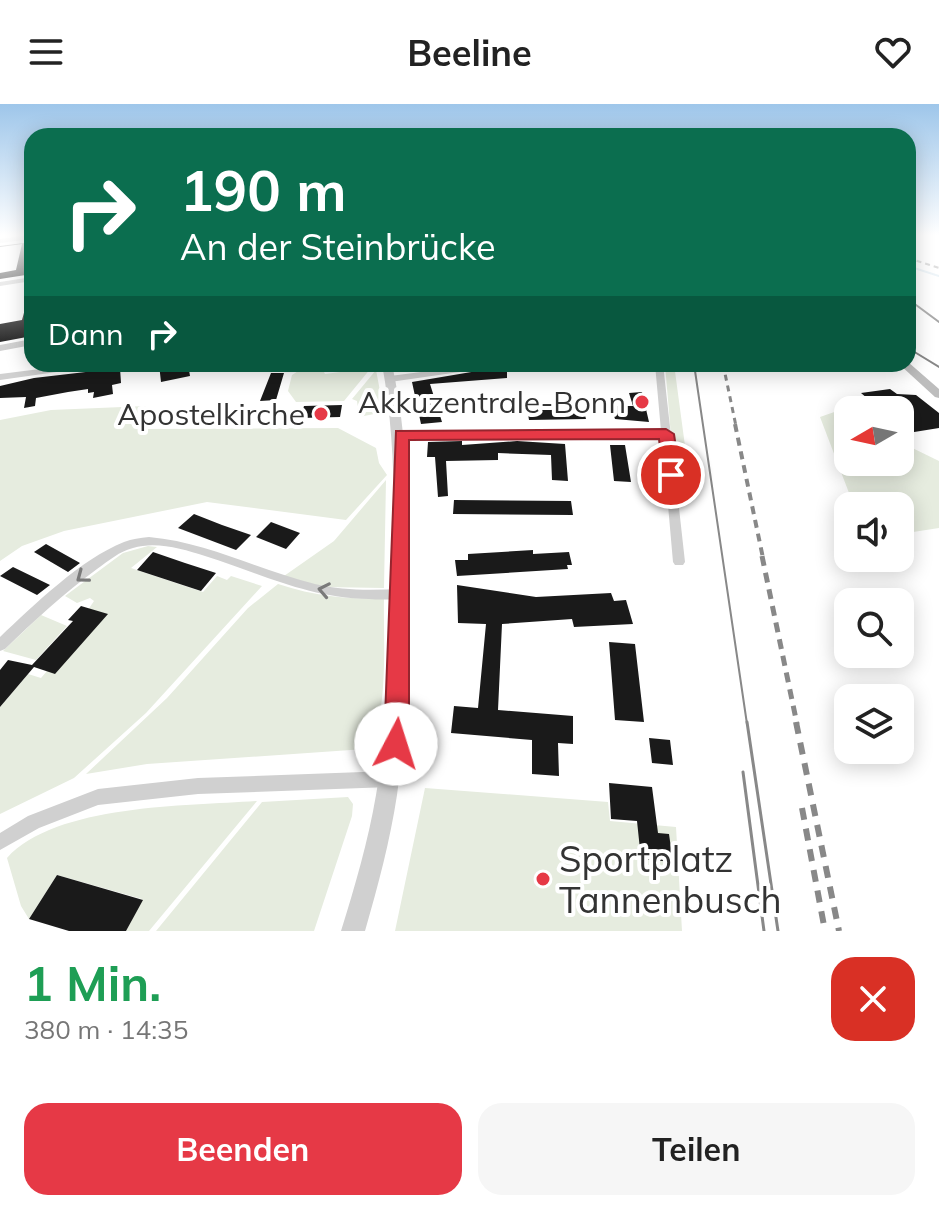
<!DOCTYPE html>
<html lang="de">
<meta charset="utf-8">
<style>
body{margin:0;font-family:Mulish,sans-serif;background:#f6f6f6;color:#222;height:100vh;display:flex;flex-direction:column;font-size:30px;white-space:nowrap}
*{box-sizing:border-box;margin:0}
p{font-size:26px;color:#767676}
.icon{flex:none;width:44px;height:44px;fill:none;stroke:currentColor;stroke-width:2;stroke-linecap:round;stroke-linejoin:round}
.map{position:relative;height:827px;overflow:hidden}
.details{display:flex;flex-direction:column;background:#fff;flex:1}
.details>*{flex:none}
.top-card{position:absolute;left:24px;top:24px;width:892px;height:244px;border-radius:24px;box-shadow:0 4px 20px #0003;background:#0b6e4f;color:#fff;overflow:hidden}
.needle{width:52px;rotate:261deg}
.controls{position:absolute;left:834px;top:292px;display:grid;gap:16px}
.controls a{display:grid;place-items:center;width:80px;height:80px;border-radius:16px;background:#fff;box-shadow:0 4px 20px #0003;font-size:40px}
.pin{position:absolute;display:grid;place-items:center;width:68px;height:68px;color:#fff;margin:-34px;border:4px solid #fff;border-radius:50%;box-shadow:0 2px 8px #0007}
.me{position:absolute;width:88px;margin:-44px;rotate:5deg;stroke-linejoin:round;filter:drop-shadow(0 0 6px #0008)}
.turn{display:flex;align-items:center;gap:28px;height:168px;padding:0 24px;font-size:36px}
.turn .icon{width:104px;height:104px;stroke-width:2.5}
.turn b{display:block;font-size:56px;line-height:68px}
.then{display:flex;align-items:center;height:76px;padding:0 24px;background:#0003;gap:16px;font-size:30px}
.round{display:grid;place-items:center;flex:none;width:84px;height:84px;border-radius:24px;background:#f6f6f6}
.overview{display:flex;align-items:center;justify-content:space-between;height:136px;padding:0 24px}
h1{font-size:48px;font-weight:700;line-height:60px;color:#1e9e55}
.action{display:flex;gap:16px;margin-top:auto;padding:16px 24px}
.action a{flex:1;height:92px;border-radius:24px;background:#e63946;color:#fff;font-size:32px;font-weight:700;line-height:92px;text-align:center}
.action a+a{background:#f6f6f6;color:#222}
header{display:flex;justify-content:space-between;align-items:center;height:104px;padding:0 24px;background:#fff;font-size:36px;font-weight:700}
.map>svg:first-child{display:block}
.green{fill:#e6ecdf}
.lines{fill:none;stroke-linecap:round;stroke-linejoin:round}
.stream{stroke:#cfe2ee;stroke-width:2}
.building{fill:#1a1a1a}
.minor{fill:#d0d0d0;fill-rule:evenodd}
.tertiary{fill:#d0d0d0;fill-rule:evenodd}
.secondary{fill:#bdbdbd;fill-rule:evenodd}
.tram-far1{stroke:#888;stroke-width:2}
.tram{stroke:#888;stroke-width:3}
.rail-far4{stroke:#888;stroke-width:2;stroke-dasharray:5 4;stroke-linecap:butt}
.rail-far3{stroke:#888;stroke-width:3;stroke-dasharray:6 5;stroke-linecap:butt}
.rail-far2{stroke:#888;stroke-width:4;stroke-dasharray:8 6;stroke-linecap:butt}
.rail-far1{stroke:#888;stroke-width:5;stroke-dasharray:10 7;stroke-linecap:butt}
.rail{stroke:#888;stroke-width:6;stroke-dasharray:12 9;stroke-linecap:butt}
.oneway{stroke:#7a7a7a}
.route{fill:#e63946;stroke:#96252e;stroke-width:2}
.poi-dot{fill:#e63946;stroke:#fff;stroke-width:3}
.labels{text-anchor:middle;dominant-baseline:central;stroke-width:8;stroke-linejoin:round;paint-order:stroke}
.poi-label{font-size:30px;fill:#333;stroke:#fff;text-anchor:end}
.near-poi-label{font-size:36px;fill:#333;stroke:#fff;text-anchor:start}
</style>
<header><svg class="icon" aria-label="menu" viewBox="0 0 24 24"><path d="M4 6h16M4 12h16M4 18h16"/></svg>Beeline<svg class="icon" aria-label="heart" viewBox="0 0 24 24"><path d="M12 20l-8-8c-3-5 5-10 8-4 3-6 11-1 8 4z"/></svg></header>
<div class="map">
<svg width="939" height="827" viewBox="0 0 939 827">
<rect width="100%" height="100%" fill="#fff"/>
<!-- green -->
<path class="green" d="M 302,260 L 320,260 L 325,270 L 371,264 L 344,297 L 296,298 L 288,287 L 292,271 L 303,264 Z
M 665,260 L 674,260 L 692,394 L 676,392 Z
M 376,266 L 384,308 L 359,313 L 357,297 L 352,295 Z
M 146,302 L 138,325 L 338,324 L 376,344 L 379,359 L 387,371 L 346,416 L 207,398 L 64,427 L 22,442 L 0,457 L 0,316 L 51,306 Z
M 840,306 L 848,310 L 848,358 L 900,358 L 900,338 L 939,357 L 939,424 L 900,430 L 900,402 L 854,402 L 820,313 Z
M 386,376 L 384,484 L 323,483 L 284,472 L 334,437 Z
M 148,442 L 157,443 L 131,464 L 203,488 L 217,472 L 227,476 L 231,472 L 262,482 L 146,609 L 74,674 L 0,710 L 0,603 L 28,570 L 41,574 L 47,567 L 94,497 L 90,494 L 77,499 L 65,492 L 123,449 Z
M 278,480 C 314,492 346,495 384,495 C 383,529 390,624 365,645 L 147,660 L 86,670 L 167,594 L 248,504 Z
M 41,511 L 67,522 L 36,556 L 3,547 Z
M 425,684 L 608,698 L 610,717 L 676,723 L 682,827 L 395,827 Z
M 348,693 L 353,700 L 352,712 L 314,827 L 156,827 L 262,698 Z
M 257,697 L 149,827 L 126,827 L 142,795 L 57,771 L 29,815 L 21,802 L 7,754 C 56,700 188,702 257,697 Z"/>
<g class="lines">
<!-- stream -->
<path class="stream" d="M 908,162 L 939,172"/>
</g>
<!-- building -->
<path class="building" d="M 32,138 L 32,170 L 0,175 L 0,169 L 16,166 L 22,140 L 0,143 L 0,142 Z
M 28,194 L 32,194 L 32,232 L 0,238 L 0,220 L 22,216 Z
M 159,260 L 188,260 L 190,272 L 161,278 Z
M 507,262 L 507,274 L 430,280 L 442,318 L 421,320 L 412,278 Z
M 120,264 L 121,279 L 112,281 L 113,290 L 93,294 L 94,288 L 88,289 L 88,285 L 68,288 L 36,294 L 35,302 L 24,304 L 26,293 L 0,294 L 0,282 L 34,274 Z
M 271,269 L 284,269 L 276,296 L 260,297 Z
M 890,285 L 897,290 L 916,291 L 939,309 L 939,324 L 908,329 L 900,322 L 900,306 L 881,306 L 861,289 Z
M 642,288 L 649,318 L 615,315 L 611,302 L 633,302 L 629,289 Z
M 342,301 L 340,313 L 300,314 L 304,302 Z
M 583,303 L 586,315 L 529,316 L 527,304 Z
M 462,337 L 462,341 L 517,337 L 565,340 L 568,377 L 552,376 L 551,351 L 498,349 L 498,356 L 446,357 L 448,392 L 438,393 L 435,353 L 427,353 L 428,338 Z
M 610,341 L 625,341 L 631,378 L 614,377 Z
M 454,396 L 571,397 L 573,411 L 453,410 Z
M 194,410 L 222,421 L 251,431 L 236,446 L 178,424 Z
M 271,418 L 300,429 L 286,445 L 256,433 Z
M 46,440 L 80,459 L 68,468 L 34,448 Z
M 533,446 L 533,450 L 569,448 L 572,461 L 567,461 L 568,465 L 457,472 L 455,456 L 468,456 L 468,450 Z
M 153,448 L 185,459 L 216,469 L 201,487 L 137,466 Z
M 13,463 L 50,481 L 37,491 L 0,472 Z
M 457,481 L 536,493 L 611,489 L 614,497 L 626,496 L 633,520 L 574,523 L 572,515 L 502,520 L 498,606 L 573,612 L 573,640 L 558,639 L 559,672 L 532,670 L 532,636 L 451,629 L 454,602 L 478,604 L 486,520 L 458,519 Z
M 81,502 L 108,510 L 55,570 L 34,563 L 0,603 L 0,566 L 8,556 L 32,561 L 73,517 L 68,516 Z
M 609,538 L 635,540 L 644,618 L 615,616 Z
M 649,634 L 670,636 L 673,661 L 652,659 Z
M 609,679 L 652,683 L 658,729 L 669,730 L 673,758 L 641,755 L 637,717 L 611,715 Z
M 57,771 L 143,796 L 126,827 L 69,827 L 29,815 Z"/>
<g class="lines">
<!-- minor -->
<path class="minor" d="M 30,131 L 32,131 L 32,135 L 0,139 L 0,135 Z
M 32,173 L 32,177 L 0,182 L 0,178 Z
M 80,260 L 103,260 L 99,262 L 0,276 L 0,270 Z
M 483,260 L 505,260 L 501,262 L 390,278 L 386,275 L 390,272 Z
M 655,260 L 663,260 L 685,458 L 683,461 L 675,461 L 673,458 L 662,333 L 401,334 L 396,331 L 401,328 L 661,327 Z
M 149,433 C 207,438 258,466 315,480 C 343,487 372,486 401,485 L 405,487 L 407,490 L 405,493 C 394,496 381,496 369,495 C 308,494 262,470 205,452 C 183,445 156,437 133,444 C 120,447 108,457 97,465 C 64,489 34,517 5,545 L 0,547 L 0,533 C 34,501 81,455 124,438 C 132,435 140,434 149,433 Z
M 390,667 L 396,669 L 398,675 L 396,681 L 390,683 L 198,690 L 98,701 L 39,724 L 0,746 L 0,729 L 28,712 L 98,685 L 198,674 Z"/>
<!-- tertiary -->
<path class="tertiary" d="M 32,235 L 32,241 L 0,247 L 0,241 Z
M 382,260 L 392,260 C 407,330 409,400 409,472 C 408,545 407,618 397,691 C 390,737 378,782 365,827 L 341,827 C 355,782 368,738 376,691 C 389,619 391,546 393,473 C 395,401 395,331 382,260 Z"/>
<!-- secondary -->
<path class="secondary" d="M 908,258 L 939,285 L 939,294 L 935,293 L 899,260 L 908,260 Z"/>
<!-- tram-far1 -->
<path class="tram-far1" d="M 908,195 L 939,218
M 908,244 L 939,263
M 694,260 L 747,620"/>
<!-- tram -->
<path class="tram" d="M 747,618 L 778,827
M 743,668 L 764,827"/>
<!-- rail-far4 -->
<path class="rail-far4" d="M 908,154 L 939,164"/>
<!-- rail-far3 -->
<path class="rail-far3" d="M 723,260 L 736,322"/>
<!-- rail-far2 -->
<path class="rail-far2" d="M 735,320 L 763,454"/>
<!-- rail-far1 -->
<path class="rail-far1" d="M 762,452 L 797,620"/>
<!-- rail -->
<path class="rail" d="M 796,618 L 839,827
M 802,704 L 825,827"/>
</g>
<!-- one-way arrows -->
<defs><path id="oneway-chevron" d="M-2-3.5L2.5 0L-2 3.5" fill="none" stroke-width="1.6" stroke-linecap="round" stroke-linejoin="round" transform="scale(2)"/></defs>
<g class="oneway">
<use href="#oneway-chevron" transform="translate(82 473) rotate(143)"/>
<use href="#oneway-chevron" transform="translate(324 486) rotate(-169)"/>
</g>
<!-- sky -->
<linearGradient id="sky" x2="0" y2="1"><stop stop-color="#9ec6ea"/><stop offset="0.53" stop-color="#fff"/><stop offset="1" stop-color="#fff" stop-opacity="0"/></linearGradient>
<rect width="939" height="247" fill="url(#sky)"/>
<!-- route -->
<path class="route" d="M 666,325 L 674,330 L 680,371 L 671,376 L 663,371 L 659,335 L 409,336 L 409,640 L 405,649 L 396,652 L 387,649 L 384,640 L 396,327 Z"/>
<!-- markers -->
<g class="poi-dot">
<circle cx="642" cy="298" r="8"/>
<circle cx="321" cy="310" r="8"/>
<circle cx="543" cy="775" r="8"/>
</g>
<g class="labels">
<!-- poi labels -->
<g class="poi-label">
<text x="626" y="298">Akkuzentrale-Bonn</text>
<text x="305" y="310">Apostelkirche</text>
</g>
<!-- near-poi labels -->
<g class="near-poi-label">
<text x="559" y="754">Sportplatz<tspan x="559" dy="41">Tannenbusch</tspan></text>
</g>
</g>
</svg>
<div class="controls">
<a><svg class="needle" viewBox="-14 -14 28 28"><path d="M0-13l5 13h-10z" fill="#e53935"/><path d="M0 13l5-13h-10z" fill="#767676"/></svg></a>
<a><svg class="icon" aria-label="sound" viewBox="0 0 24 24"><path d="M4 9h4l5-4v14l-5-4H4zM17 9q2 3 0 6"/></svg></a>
<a><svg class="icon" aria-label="search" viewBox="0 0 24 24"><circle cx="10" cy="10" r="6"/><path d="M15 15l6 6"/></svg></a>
<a><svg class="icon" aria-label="layers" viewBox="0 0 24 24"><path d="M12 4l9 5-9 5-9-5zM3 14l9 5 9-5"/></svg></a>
</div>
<div class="pin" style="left:671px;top:371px;background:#d93025"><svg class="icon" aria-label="arrive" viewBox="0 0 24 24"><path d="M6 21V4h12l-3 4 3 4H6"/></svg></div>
<svg class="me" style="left:396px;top:640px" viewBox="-20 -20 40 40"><circle r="19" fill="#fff"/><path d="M0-13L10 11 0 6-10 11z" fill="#e63946"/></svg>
<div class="top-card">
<div class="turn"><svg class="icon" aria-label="right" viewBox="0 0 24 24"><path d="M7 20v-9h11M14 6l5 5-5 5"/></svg><div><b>190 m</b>An der Steinbrücke</div></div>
<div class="then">Dann<svg class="icon" aria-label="right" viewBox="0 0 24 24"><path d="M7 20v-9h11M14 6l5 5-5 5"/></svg></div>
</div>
</div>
<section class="details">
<div class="overview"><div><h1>1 Min.</h1><p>380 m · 14:35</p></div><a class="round" style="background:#d93025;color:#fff"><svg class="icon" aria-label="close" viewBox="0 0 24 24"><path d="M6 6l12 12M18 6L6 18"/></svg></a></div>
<div class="action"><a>Beenden</a><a>Teilen</a></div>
</section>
